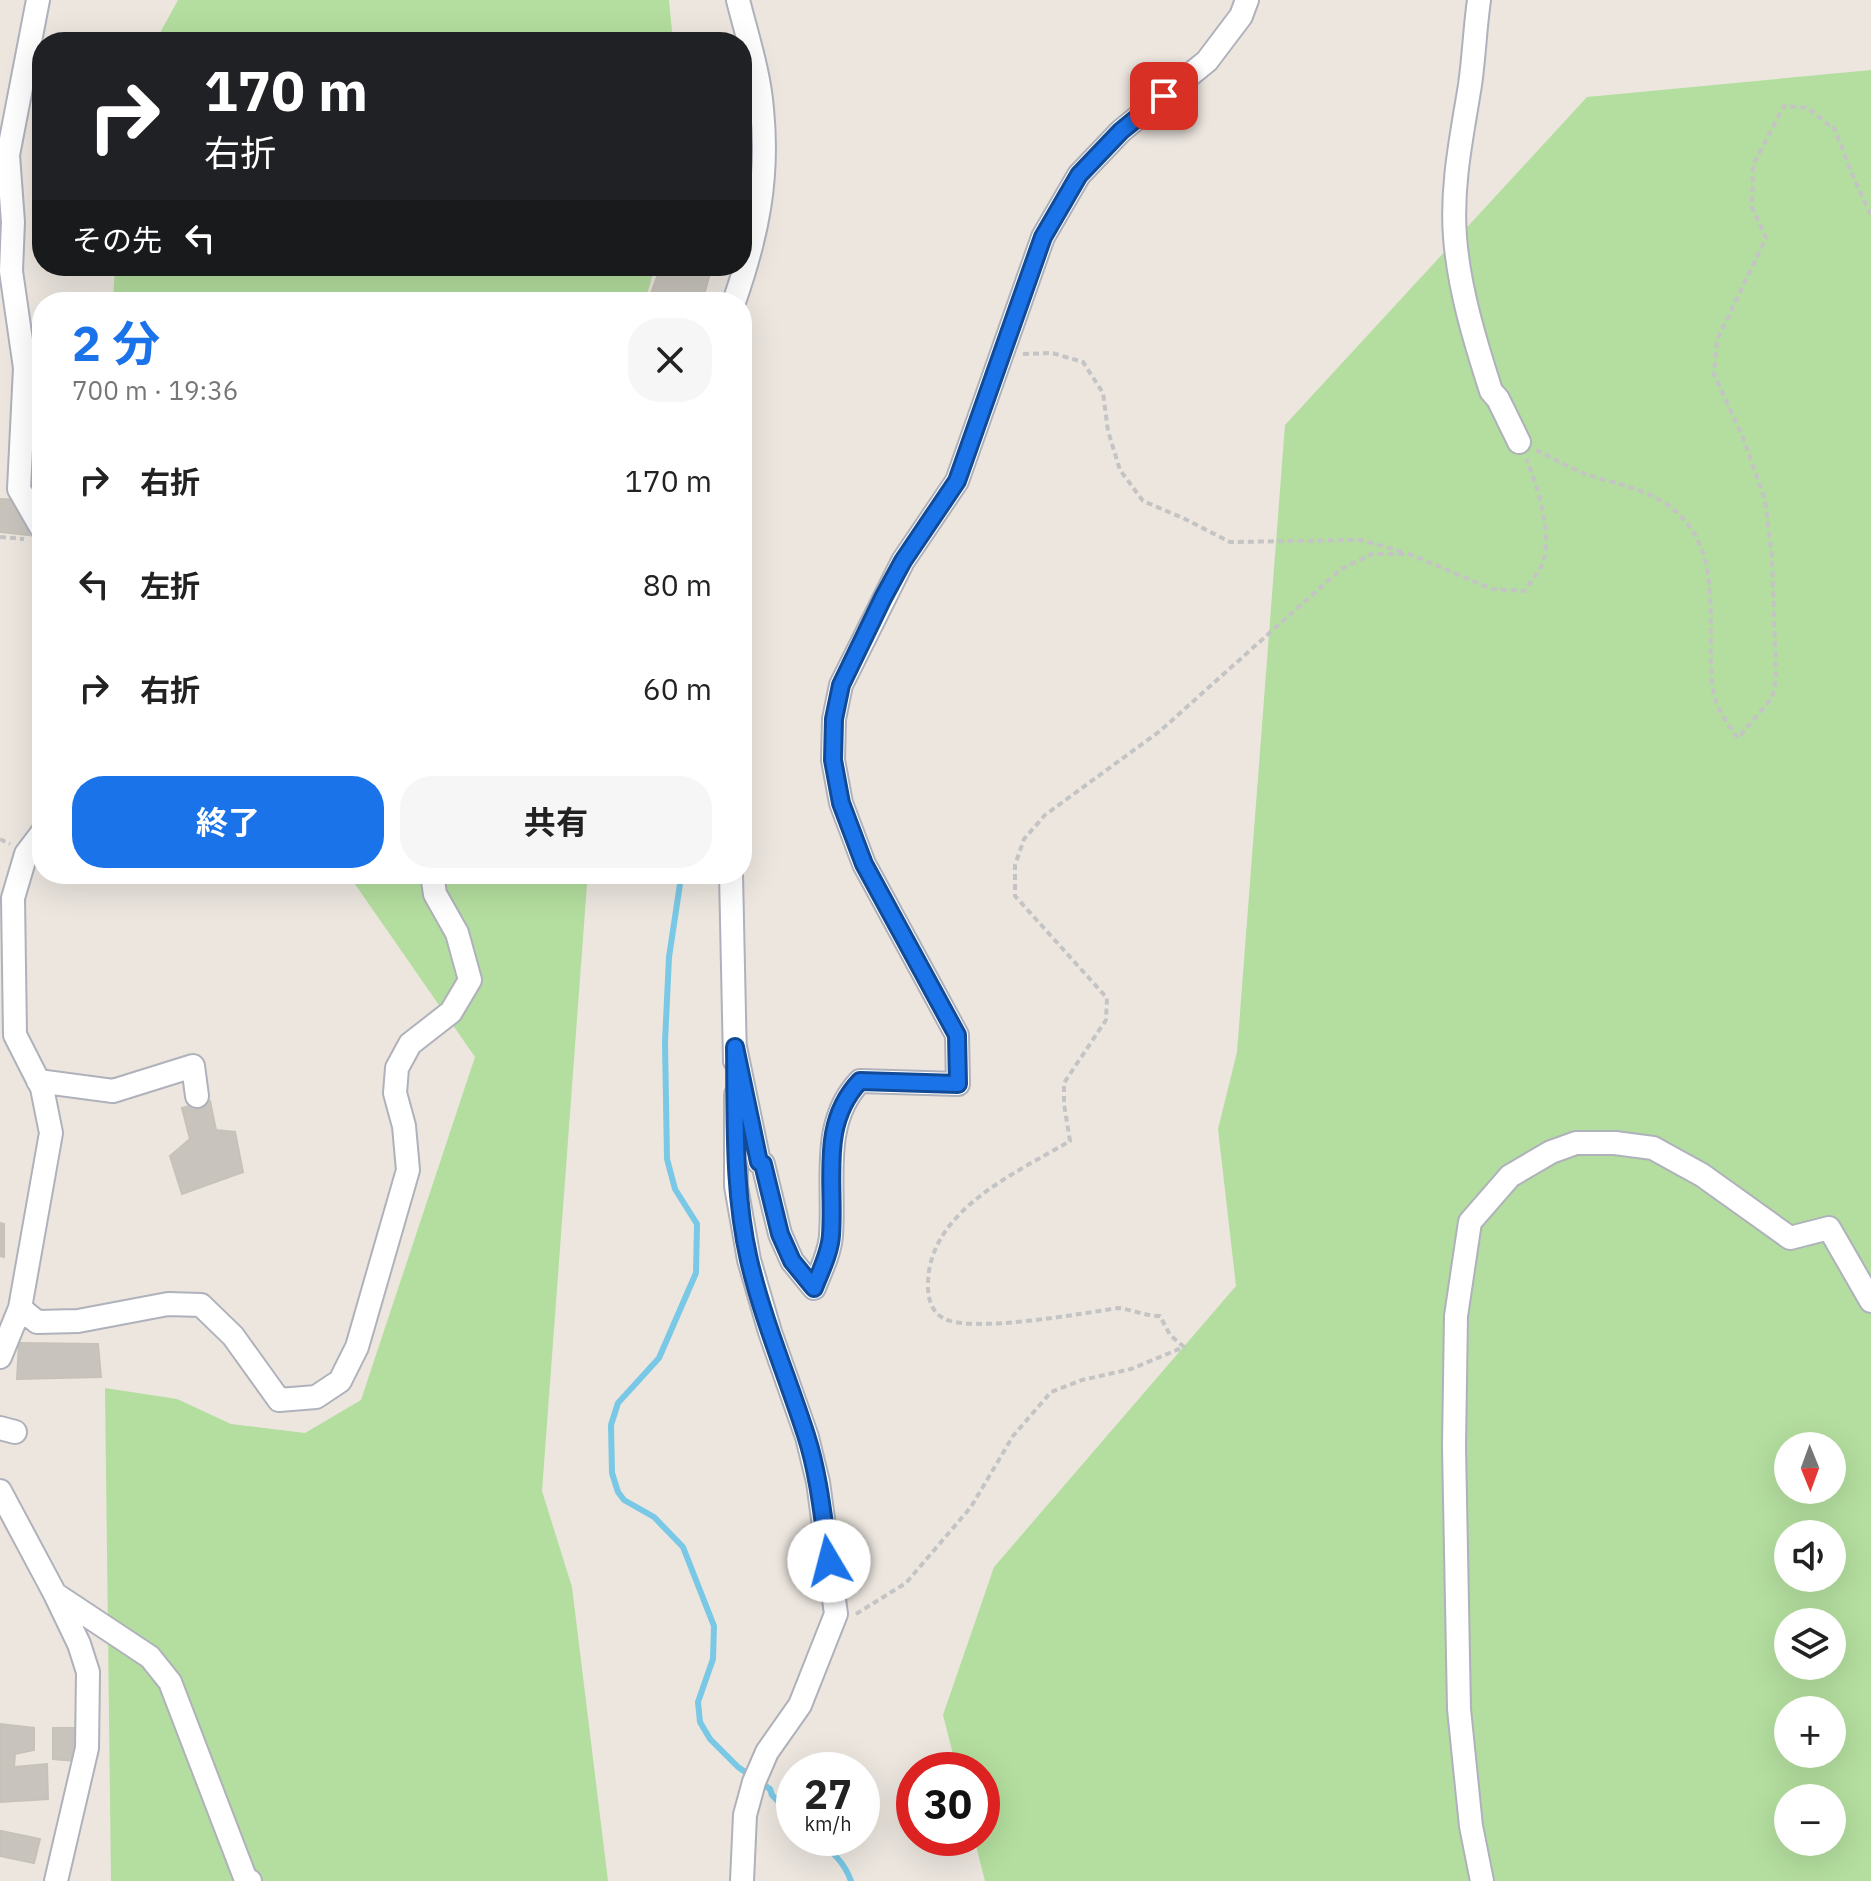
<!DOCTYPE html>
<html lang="ja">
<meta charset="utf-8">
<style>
body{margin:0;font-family:"IBM Plex Sans","Noto Sans JP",sans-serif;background:#f6f6f6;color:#222;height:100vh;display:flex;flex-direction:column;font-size:30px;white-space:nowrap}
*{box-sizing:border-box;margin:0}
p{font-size:26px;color:#767676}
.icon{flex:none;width:44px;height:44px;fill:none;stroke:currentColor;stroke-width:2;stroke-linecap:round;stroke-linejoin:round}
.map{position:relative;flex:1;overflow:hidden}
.panel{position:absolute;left:32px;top:292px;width:720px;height:592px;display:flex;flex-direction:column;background:#fff;border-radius:32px;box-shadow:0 8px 32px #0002}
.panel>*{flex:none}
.top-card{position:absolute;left:32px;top:32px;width:720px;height:244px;border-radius:32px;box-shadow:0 8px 32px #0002;background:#202124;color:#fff;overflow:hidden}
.needle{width:52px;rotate:179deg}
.controls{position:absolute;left:1774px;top:1432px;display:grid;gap:16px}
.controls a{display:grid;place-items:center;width:72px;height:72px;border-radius:50%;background:#fff;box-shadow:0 8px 32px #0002;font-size:40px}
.speed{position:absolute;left:776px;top:1752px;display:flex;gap:16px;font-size:40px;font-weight:700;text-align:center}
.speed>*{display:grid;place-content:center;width:104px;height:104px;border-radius:50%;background:#fff;box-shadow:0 8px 32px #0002;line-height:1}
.speed small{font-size:20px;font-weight:400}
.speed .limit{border:12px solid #d22;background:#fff;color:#111}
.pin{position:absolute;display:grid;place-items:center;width:68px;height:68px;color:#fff;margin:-34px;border-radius:16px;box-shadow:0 4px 12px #0006}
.me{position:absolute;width:88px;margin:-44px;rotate:352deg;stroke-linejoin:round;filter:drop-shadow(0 0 6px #0008)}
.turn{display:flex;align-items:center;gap:28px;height:168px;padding:0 40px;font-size:36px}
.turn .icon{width:104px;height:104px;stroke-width:2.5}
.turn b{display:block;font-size:56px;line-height:68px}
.then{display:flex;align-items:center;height:76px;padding:0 40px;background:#0003;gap:16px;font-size:30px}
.round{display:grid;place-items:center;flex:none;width:84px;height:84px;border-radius:32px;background:#f6f6f6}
.head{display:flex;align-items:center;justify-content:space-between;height:136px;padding:0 40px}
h1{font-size:48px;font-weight:700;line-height:60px;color:#1a73e8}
.button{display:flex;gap:16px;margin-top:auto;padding:16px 40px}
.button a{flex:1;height:92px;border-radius:32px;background:#1a73e8;color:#fff;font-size:32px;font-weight:700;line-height:92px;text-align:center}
.button a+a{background:#f6f6f6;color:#222}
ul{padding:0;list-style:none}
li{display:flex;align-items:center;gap:24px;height:104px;padding:0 40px}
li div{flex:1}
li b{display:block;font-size:30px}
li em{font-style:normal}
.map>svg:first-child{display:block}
.green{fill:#b4de9f;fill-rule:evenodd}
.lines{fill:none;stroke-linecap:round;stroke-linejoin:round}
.stream{stroke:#79c8e6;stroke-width:6}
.building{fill:#c8c4bd;stroke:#c7c2b8;stroke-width:2}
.minor-casing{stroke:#afb1bb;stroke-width:26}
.path{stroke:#c4c4c4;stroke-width:4;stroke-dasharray:6 4;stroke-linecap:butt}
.minor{stroke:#fff;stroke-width:22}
.route-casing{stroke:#114b97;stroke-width:20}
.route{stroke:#1a73e8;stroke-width:14}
</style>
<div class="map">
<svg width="1871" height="1881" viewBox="0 0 1871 1881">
<rect width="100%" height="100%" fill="#ece6df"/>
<!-- green -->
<path class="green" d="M 178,0 L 669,0 L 673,42 L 155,42 Z
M 1871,70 L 1871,1881 L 985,1881 L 974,1838 L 982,1838 L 982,1770 L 957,1770 L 943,1715 L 994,1567 L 1236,1286 L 1218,1129 L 1237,1052 L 1285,425 L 1587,97 ZM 1788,1446 L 1832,1446 L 1832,1490 L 1788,1490 ZM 1788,1534 L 1832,1534 L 1832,1578 L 1788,1578 ZM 1788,1622 L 1832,1622 L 1832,1666 L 1788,1666 ZM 1788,1710 L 1832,1710 L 1832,1754 L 1788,1754 ZM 1788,1798 L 1832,1798 L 1832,1842 L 1788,1842 Z
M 115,266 L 655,266 L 645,302 L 113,302 Z
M 348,874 L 585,874 L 587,884 L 542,1491 L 572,1587 L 608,1881 L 111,1881 L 105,1388 L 177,1399 L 231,1424 L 305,1433 L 361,1400 L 475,1057 Z"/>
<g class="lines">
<!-- stream -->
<path class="stream" d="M 680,884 L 669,957 L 665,1042 L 667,1159 L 675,1189 L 697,1224 L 696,1273 L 659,1358 L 618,1403 L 611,1425 L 612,1473 L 618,1492 L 624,1500 L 654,1517 L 683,1547 L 714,1626 L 713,1659 L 698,1702 L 700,1722 L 710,1739 L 738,1767 L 770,1789 L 772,1795 L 794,1818
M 812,1838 C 828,1847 844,1861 851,1881"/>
</g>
<!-- building -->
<path class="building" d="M 661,266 L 712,266 L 702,302 L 648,302 Z
M 0,499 L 19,500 L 29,535 L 0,532 Z
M 210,1101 L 216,1130 L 235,1132 L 243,1172 L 182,1194 L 170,1156 L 190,1139 L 182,1108 Z
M 0,1223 L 4,1224 L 4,1257 L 0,1256 Z
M 19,1343 L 98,1344 L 101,1377 L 17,1379 Z
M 0,1724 L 34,1728 L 34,1750 L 15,1754 L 14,1767 L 47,1764 L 48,1799 L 0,1802 Z
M 53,1728 L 87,1728 L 76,1761 L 53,1759 Z
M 1,1831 L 40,1839 L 34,1863 L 0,1856 Z"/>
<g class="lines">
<defs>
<path id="minor" d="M 38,0 L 8,155 L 13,222 L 11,271 L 25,368 L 19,489 L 42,529
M 1479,0 C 1475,28 1474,57 1470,85 C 1462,135 1451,185 1455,237 C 1459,289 1475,341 1491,391 L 1498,399 L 1519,442
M 734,302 C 757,236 769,179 762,109 C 759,72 747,36 738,0
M 731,874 L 735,1061
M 735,1047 L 759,1162 L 763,1164 L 780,1234 L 792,1261 L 814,1288 C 820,1272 830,1253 831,1235 C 835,1182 820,1123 860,1081 L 958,1084 L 957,1035 L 864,864 L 841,803 L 833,760 L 834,719 L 841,685 L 903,561 L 957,481 L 1043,237 L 1079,175 L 1121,131 L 1207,61 L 1241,16 L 1247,0
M 38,1081 L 113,1091 L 193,1066 L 197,1096
M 736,1095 L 736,1186 L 749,1260 L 770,1332 L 807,1437 L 818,1482 L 836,1614 L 800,1705 L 767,1752 L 754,1782 L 745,1815 L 742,1881
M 20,1308 L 37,1322 L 78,1321 L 168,1304 L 201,1305 L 233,1336 L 279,1400 L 316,1397 L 340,1381 L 357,1347 L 408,1170 L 404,1126 L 395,1093 L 397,1068 L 410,1044 L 451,1012 L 470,980 L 457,933 L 435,894 L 432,874
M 0,1357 L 20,1308 L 51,1133 L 42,1088 L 15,1035 L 13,898 L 26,854 L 42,833
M 0,1428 L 15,1432
M 0,1491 L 55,1594 L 79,1644 L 88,1672 L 87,1748 L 56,1881
M 55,1594 L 150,1657 L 170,1682 L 246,1880 L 250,1881
M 1482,1881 L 1471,1826 L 1459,1709 L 1454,1446 L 1456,1316 L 1470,1222 L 1510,1176 L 1551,1152 L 1576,1143 L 1615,1143 L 1653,1148 L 1702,1175 L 1790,1238 L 1829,1228 L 1871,1301"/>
</defs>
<!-- minor casing -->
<use href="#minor" class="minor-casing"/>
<!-- path -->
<path class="path" d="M 1023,354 L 1052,353 L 1083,362 L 1103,393 L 1108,431 L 1120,470 L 1143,501 L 1183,518 L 1230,542 L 1361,540 L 1403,552
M 1536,450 C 1552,458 1568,467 1585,474 C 1612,483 1640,487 1665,503 C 1729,546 1704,625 1713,690 C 1716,708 1727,723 1738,738 L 1772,698 L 1776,679 L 1772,557 L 1765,500 L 1744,440 L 1714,374 L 1717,340 L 1766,238 L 1752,207 L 1753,165 L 1784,106 L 1808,108 L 1829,125 L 1833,125 L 1854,179 L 1871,215
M 0,537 L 24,539
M 0,839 L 10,844
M 856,1614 L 906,1583 L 971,1507 L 1013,1436 L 1051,1392 L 1082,1380 L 1131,1369 L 1184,1347 L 1170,1335 L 1160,1316 C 1146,1316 1133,1310 1119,1308 C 1083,1313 971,1334 943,1318 C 931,1311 928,1298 928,1286 C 927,1211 1016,1173 1070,1141 L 1064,1104 L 1064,1083 L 1106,1020 L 1107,998 L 1015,896 L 1015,865 L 1024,839 L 1045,815 L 1160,731 L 1341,569 L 1372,554 L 1409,554 L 1492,589 L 1524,591 C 1530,582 1542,569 1544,559 C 1551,527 1538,488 1526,459"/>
<!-- minor -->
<use href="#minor" class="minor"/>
</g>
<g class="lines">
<defs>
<path id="route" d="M 829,1561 C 823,1519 819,1475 806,1435 C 787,1376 763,1320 749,1260 C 733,1190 736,1119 735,1047 L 759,1162 L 763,1164 L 780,1234 L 792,1261 L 814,1288 C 820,1272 830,1253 831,1235 C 835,1181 819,1124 860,1081 L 958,1084 L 957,1035 L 864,864 L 841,803 L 833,760 L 834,719 L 841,685 L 883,598 L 903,561 L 957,481 L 1043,237 L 1079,175 L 1121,131 L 1164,96"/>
</defs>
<!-- route casing -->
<use href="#route" class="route-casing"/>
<!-- route -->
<use href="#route" class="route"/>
</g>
</svg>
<div class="controls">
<a><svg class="needle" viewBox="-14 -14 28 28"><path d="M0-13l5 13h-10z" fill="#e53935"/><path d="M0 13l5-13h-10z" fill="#767676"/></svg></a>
<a><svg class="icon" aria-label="sound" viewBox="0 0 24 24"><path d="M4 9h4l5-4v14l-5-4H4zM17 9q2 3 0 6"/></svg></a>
<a><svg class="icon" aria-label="layers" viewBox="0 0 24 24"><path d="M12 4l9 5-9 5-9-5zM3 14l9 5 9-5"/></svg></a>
<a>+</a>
<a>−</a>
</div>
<div class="speed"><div>27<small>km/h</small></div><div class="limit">30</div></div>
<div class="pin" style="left:1164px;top:96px;background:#d93025"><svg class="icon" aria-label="arrive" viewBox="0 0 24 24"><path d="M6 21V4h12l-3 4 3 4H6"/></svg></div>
<svg class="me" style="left:829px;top:1561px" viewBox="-20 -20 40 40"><circle r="19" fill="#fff"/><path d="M0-13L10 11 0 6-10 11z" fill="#1a73e8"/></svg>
<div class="top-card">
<div class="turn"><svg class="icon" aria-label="right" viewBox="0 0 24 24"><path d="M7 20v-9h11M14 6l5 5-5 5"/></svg><div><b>170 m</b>右折</div></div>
<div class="then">その先<svg class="icon" aria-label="left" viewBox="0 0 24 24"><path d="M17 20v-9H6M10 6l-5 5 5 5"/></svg></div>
</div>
<section class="panel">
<div class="head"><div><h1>2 分</h1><p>700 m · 19:36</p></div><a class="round"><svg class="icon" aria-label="close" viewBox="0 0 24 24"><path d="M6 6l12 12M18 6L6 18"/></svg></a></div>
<ul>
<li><svg class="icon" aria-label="right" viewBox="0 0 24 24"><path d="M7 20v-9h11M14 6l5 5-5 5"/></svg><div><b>右折</b></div><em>170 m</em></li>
<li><svg class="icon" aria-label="left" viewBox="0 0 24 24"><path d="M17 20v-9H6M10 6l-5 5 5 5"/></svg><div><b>左折</b></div><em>80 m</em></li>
<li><svg class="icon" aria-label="right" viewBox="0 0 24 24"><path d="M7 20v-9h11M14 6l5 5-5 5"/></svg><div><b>右折</b></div><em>60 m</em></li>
</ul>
<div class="button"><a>終了</a><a>共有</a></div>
</section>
</div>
